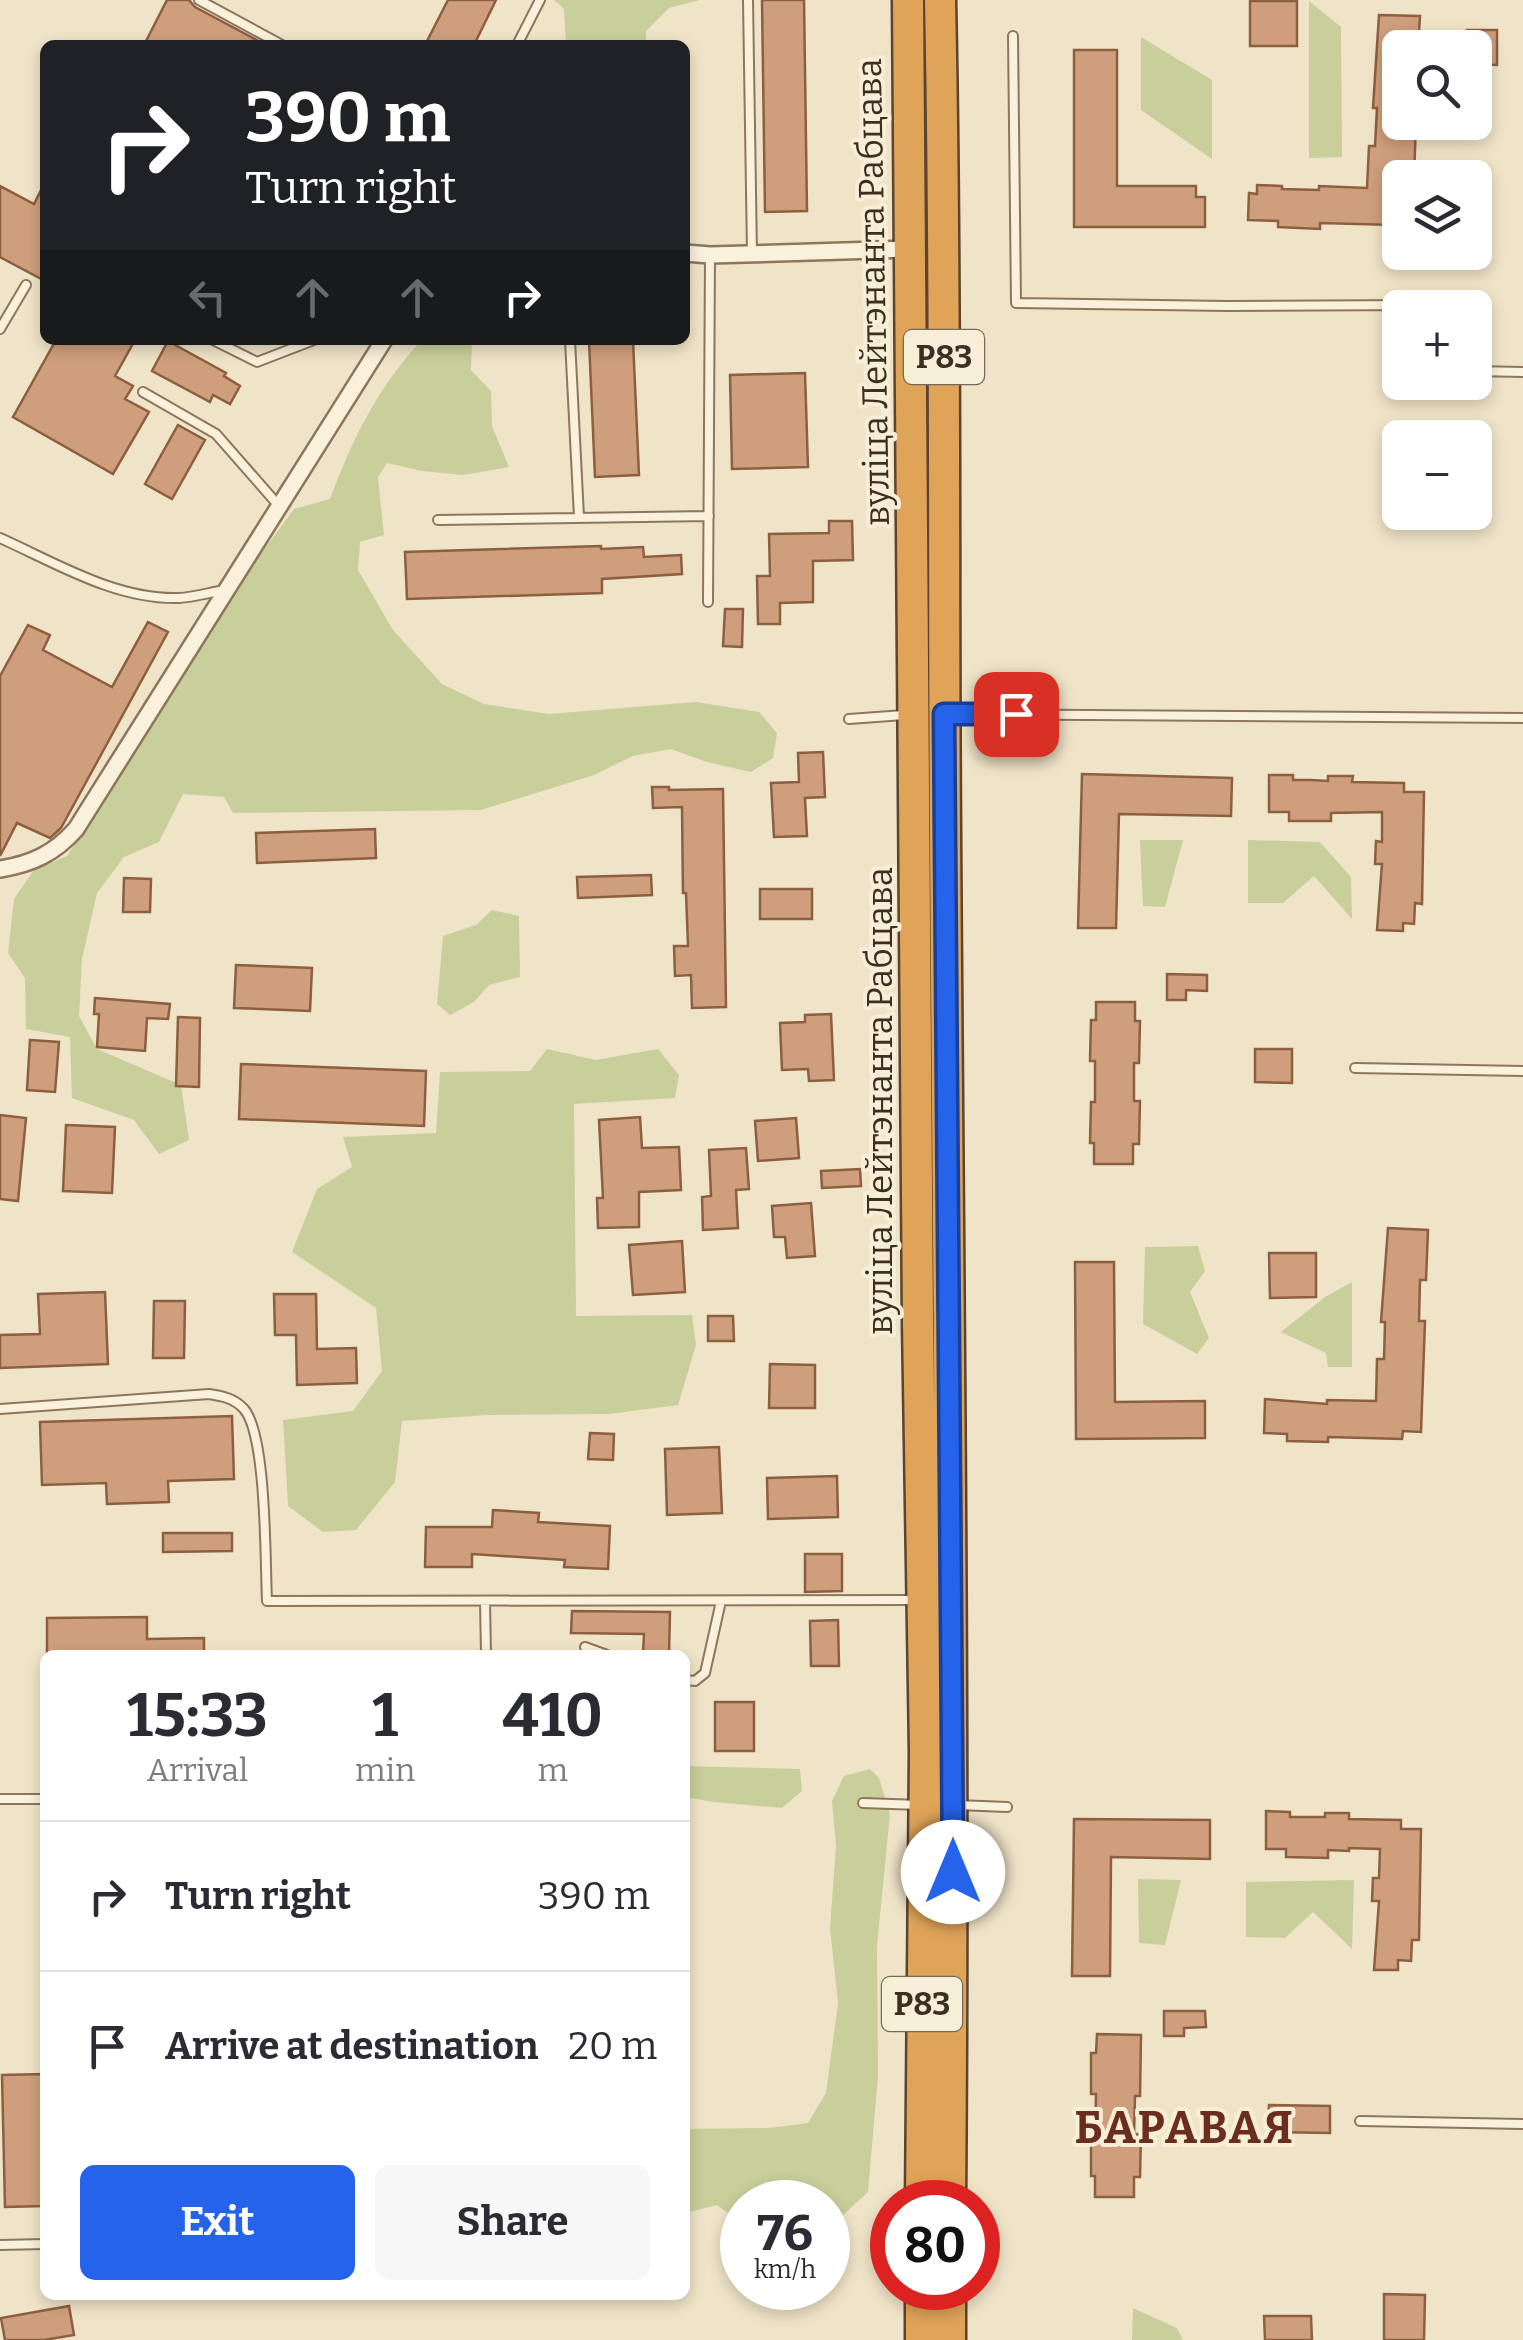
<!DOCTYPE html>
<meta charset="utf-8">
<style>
body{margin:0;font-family:Bitter,serif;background:#f7f7f7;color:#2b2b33;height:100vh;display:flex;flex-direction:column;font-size:38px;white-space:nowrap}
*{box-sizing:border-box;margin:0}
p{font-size:32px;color:#7c7c81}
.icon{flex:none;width:55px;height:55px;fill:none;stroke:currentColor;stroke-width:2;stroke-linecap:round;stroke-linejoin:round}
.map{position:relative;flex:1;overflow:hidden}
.sheet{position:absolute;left:40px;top:1650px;width:650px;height:650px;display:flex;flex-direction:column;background:#fff;border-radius:15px;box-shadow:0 5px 15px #0003}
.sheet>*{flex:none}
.banner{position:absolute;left:40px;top:40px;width:650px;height:305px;border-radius:15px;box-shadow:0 5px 15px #0003;background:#202124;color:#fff;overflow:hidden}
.fabs{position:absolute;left:1382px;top:30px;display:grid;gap:20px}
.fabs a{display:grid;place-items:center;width:110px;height:110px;border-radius:15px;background:#fff;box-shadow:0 5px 15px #0003;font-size:50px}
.speed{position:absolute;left:720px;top:2180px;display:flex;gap:20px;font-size:50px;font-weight:700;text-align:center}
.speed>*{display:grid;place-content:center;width:130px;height:130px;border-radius:50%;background:#fff;box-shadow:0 5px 15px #0003;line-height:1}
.speed small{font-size:25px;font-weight:400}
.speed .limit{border:15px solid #d22;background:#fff;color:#111}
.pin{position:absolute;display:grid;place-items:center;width:85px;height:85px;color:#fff;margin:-42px;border-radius:20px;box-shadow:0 5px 15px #0006}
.me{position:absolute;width:110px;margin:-55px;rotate:0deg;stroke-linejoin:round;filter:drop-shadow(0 0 8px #0008)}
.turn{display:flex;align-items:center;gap:35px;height:210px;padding:0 40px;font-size:45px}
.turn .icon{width:130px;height:130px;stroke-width:2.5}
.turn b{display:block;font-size:70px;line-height:85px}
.lanes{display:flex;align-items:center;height:95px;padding:0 40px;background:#0003;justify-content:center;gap:50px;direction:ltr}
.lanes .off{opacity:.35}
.eta{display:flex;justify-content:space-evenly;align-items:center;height:170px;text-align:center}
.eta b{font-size:60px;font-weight:700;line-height:70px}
.cta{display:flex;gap:20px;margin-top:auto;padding:20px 40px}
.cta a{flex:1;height:115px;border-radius:15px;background:#2563eb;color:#fff;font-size:40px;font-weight:700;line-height:115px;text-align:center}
.cta a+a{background:#f7f7f7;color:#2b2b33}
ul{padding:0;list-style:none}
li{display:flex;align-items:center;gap:30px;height:150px;padding:0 40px;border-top:2px solid #e1e1e2}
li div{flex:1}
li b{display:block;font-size:38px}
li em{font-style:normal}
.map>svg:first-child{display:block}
.green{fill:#c9cf9b}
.building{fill:#cf9f7d;stroke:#8d5f41;stroke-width:2.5}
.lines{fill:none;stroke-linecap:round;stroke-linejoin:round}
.lane-casing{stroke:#8d765c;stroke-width:12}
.street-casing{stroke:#8d765c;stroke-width:20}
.highway-casing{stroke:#5b4430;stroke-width:35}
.lane{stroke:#faf1dc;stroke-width:8}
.street{stroke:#faf1dc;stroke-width:15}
.highway{stroke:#e0a458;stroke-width:30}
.route-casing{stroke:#184099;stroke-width:25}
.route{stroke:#2563eb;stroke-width:18}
.labels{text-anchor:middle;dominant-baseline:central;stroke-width:8;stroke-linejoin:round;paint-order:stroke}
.shield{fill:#f7eed8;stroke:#756857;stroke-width:2.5}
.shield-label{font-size:32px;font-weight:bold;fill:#3d2e20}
.street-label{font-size:35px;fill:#3d2e20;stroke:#f7eed8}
.district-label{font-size:45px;font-weight:bold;letter-spacing:2.5px;fill:#6b2e1e;stroke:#f7eed8}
</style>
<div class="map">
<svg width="1523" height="2340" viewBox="0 0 1523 2340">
<rect width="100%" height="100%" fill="#f0e4c8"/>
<!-- green -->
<path class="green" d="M 554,0 L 700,0 L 669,8 L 646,31 L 646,45 L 566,45 L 564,9 Z
M 1309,1 L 1341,27 L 1342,157 L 1309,158 Z
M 1141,37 L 1212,80 L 1212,159 L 1141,110 Z
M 422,340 L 480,340 L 472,344 L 471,370 L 491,391 L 492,426 L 509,467 L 464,475 L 422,471 L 387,463 L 378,477 L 384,535 L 360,542 L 358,570 L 393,630 L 442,684 L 484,704 L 549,714 L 696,702 L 759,712 L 777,733 L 773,758 L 751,772 L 707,762 L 671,749 L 633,756 L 594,775 L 481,810 L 233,813 L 224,797 L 183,794 L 159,842 L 124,857 L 97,893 L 82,959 L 79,1016 L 97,1049 L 181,1085 L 189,1140 L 159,1154 L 134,1120 L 72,1098 L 70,1037 L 26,1029 L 25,978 L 8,953 L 14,899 L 34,870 L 67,856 L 223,605 L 294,509 L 330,499 C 353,438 377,388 422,340 Z
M 1140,840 L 1183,840 L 1165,907 L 1143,906 Z
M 1248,840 L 1320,842 L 1351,877 L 1352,919 L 1314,876 L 1283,903 L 1248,903 Z
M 492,910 L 519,916 L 520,977 L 489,985 L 474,1002 L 450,1015 L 437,1004 L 443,936 L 476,925 Z
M 547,1049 L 596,1060 L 658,1049 L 679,1075 L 675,1098 L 574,1104 L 576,1316 L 692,1315 L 696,1345 L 678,1405 L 609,1414 L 487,1415 L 402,1421 L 395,1482 L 356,1530 L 323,1532 L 288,1506 L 283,1420 L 353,1411 L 382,1371 L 376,1308 L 292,1252 L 317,1189 L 352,1167 L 343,1137 L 436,1133 L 440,1072 L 530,1071 Z
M 1198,1246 L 1205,1271 L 1190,1292 L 1209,1338 L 1197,1354 L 1143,1324 L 1145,1247 Z
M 1352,1282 L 1352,1367 L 1328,1367 L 1326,1353 L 1281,1332 L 1325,1297 Z
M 685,1766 L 800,1769 L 802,1791 L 782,1808 L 713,1802 L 685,1797 Z
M 870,1769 L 879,1778 L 890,1814 L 877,1946 L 878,2076 L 868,2192 L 842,2216 L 828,2219 L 828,2202 L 742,2202 L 742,2223 L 717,2205 L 685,2213 L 685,2129 L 769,2128 L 808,2123 L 826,2093 L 838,2003 L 830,1928 L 836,1846 L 832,1801 L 844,1776 Z
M 1138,1879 L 1181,1880 L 1165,1945 L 1139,1943 Z
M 1354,1880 L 1352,1949 L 1313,1912 L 1285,1938 L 1246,1937 L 1246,1882 Z
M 1133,2308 L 1177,2328 L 1183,2340 L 1132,2340 Z"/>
<!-- building -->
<path class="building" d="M 167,0 L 189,0 L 195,7 L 266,45 L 144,45 Z
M 448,0 L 496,0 L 474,45 L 425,45 Z
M 762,0 L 804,0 L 807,211 L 765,212 Z
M 1250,1 L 1297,1 L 1297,46 L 1250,46 Z
M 1379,15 L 1420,16 L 1418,48 L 1400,48 L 1400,122 L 1416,122 L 1414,178 L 1400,178 L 1400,217 L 1394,217 L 1394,225 L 1320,223 L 1320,229 L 1278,227 L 1278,221 L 1248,220 L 1249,193 L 1257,194 L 1257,185 L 1282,186 L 1282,189 L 1319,190 L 1319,186 L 1367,188 L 1369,146 L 1375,146 L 1377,108 L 1373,108 Z
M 1467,30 L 1497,30 L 1497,65 L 1475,64 L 1475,48 L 1467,48 Z
M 1074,50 L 1117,50 L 1117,186 L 1196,186 L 1196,197 L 1205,197 L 1205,227 L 1074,227 Z
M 45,182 L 45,281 L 0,257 L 0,186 L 34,204 Z
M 56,340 L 135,340 L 115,376 L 133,386 L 125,399 L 149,412 L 113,474 L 13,417 Z
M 589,340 L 633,340 L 639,475 L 595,477 Z
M 168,341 L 226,373 L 224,376 L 240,386 L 230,404 L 213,395 L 210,402 L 152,371 Z
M 805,373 L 808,467 L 732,469 L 730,375 Z
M 178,425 L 205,440 L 172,499 L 145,484 Z
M 829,521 L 852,521 L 853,560 L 813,561 L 813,602 L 780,603 L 780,624 L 758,624 L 757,576 L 770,576 L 769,534 L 829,533 Z
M 601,546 L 601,549 L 643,547 L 644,557 L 681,555 L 682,574 L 602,579 L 602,593 L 407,599 L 405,552 Z
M 725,609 L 743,609 L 742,647 L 723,646 Z
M 148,622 L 168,632 L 61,828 L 50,838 L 17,823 L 0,856 L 0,676 L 28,625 L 50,635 L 43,650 L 112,687 Z
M 823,752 L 825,797 L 805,798 L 807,836 L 774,837 L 771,783 L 799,782 L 798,753 Z
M 1082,774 L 1232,778 L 1231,816 L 1119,814 L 1116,928 L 1078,928 Z
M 1269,775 L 1293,775 L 1293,780 L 1311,780 L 1328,781 L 1328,776 L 1353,776 L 1352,782 L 1404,783 L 1404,792 L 1424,792 L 1422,904 L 1415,903 L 1414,924 L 1403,923 L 1403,931 L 1377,930 L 1382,864 L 1375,864 L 1376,841 L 1382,842 L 1382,812 L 1331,813 L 1331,821 L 1289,821 L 1289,812 L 1269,812 Z
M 652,787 L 669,787 L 669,790 L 723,789 L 726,1007 L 692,1008 L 691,975 L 675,976 L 674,946 L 688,946 L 686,893 L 683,893 L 682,807 L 653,808 Z
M 375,829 L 376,858 L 257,863 L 256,833 Z
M 651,875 L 652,895 L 578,898 L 577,877 Z
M 124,878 L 151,879 L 150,912 L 123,912 Z
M 760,889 L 812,889 L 812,919 L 760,919 Z
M 236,965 L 312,968 L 310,1011 L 234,1008 Z
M 1167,974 L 1207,975 L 1207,991 L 1186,990 L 1186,1000 L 1167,1000 Z
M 95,998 L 170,1004 L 168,1019 L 147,1018 L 145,1051 L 97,1047 L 99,1014 L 94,1014 Z
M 1096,1002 L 1135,1002 L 1135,1021 L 1140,1021 L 1139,1063 L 1134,1063 L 1134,1101 L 1140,1101 L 1139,1144 L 1133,1144 L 1133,1164 L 1094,1164 L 1094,1143 L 1090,1143 L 1091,1102 L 1095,1102 L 1095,1061 L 1090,1061 L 1091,1020 L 1096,1020 Z
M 831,1014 L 834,1080 L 809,1081 L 808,1069 L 782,1070 L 780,1023 L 805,1022 L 805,1015 Z
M 178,1017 L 200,1018 L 199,1087 L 176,1086 Z
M 30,1040 L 59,1042 L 55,1092 L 27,1090 Z
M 1255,1049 L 1292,1049 L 1292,1083 L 1255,1082 Z
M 241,1064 L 426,1071 L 424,1126 L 239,1119 Z
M 0,1115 L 26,1118 L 18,1201 L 0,1199 Z
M 640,1117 L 642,1148 L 679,1147 L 681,1190 L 639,1192 L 639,1227 L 598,1228 L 597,1198 L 603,1198 L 599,1120 Z
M 796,1118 L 799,1158 L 758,1161 L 755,1121 Z
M 66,1125 L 115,1127 L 112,1193 L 63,1191 Z
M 746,1148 L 749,1189 L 736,1190 L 738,1228 L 703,1230 L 702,1197 L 711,1196 L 709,1150 Z
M 860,1169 L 861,1186 L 822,1188 L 821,1171 Z
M 811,1203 L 815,1256 L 787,1258 L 785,1237 L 774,1237 L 772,1206 Z
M 1388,1228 L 1428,1230 L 1426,1280 L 1420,1280 L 1419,1321 L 1425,1321 L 1421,1432 L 1403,1431 L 1402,1439 L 1328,1437 L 1328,1442 L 1287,1441 L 1287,1434 L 1264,1433 L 1265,1399 L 1327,1404 L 1327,1400 L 1376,1401 L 1377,1359 L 1384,1359 L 1385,1322 L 1381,1322 Z
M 682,1241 L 685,1292 L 633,1295 L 629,1245 Z
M 1269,1253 L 1316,1253 L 1316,1297 L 1270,1298 Z
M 1075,1262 L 1114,1262 L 1115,1402 L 1205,1401 L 1205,1438 L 1076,1439 Z
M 105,1292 L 108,1364 L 0,1368 L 0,1335 L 40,1334 L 38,1294 Z
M 274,1294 L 316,1294 L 317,1349 L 356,1348 L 357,1383 L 297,1385 L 296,1335 L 275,1335 Z
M 154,1301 L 185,1301 L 184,1358 L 153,1358 Z
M 708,1316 L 733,1316 L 734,1341 L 708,1341 Z
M 770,1364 L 815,1365 L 815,1408 L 769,1408 Z
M 232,1416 L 234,1479 L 168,1481 L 169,1502 L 107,1504 L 106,1483 L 42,1485 L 40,1422 Z
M 590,1433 L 614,1434 L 613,1460 L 588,1459 Z
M 719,1447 L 722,1513 L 667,1515 L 665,1449 Z
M 837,1476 L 838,1517 L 768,1519 L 767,1478 Z
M 493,1510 L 539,1513 L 538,1522 L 610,1526 L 608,1569 L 564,1567 L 565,1560 L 472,1554 L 472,1567 L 425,1567 L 426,1527 L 492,1527 Z
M 163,1533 L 232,1533 L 232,1551 L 163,1552 Z
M 805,1554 L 842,1554 L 842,1591 L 805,1592 Z
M 572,1611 L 670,1612 L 669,1654 L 643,1653 L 644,1634 L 571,1633 Z
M 147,1617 L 147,1639 L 204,1638 L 204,1655 L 47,1655 L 47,1618 Z
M 838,1620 L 839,1666 L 811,1666 L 810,1621 Z
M 715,1702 L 754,1702 L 754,1751 L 715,1751 Z
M 1266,1811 L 1290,1812 L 1290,1817 L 1325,1817 L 1325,1813 L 1349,1813 L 1349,1819 L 1401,1820 L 1401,1829 L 1421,1829 L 1419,1940 L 1412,1940 L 1411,1961 L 1398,1960 L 1398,1970 L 1374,1970 L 1379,1901 L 1372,1901 L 1373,1878 L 1379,1878 L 1380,1849 L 1349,1848 L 1349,1851 L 1328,1850 L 1328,1858 L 1286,1857 L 1286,1849 L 1266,1849 Z
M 1074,1819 L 1210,1820 L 1210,1859 L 1111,1857 L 1110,1976 L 1072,1976 Z
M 1164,2011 L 1205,2011 L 1206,2027 L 1184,2028 L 1184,2036 L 1164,2036 Z
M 1097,2034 L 1141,2035 L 1140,2096 L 1135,2096 L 1134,2134 L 1141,2134 L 1140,2177 L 1134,2177 L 1134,2197 L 1095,2197 L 1095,2176 L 1091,2176 L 1091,2135 L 1095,2135 L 1096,2094 L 1091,2094 L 1091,2053 L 1096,2053 Z
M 45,2074 L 45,2206 L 5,2207 L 2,2075 Z
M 1269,2105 L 1330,2106 L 1330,2133 L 1268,2132 Z
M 1384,2294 L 1425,2295 L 1424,2340 L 1384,2340 Z
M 69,2306 L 74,2335 L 44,2340 L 5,2340 L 1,2318 Z
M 1264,2316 L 1311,2316 L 1312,2340 L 1265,2340 Z"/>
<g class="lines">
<defs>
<path id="lane" d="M 199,0 L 282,45
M 748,0 L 752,254
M 1013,36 L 1016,303 L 1228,306 L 1418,305 L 1420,308
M 517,45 L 540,0
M 0,329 L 26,285
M 213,340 L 257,362 L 314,340
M 570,340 L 579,517
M 1475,371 L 1523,372
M 143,392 L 216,434 L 279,506
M 438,520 L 709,516
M 0,538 C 56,563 116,600 179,598 C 195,597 211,592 226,590
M 708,602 L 710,255
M 953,714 L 1523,718
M 849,719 L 904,715
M 1355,1068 L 1523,1071
M 0,1409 L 209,1394 C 222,1396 234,1398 244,1409 C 267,1436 265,1562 267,1601 L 913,1600
M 485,1601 L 486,1655
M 585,1647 L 607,1655
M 685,1680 L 695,1681 L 705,1673 L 721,1601
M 0,1799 L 45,1799
M 863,1803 L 920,1805
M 957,1805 L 1007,1807
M 1360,2121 L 1523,2124
M 0,2245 L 45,2244"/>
<path id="street" d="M 685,253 L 710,255 L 910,249
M 0,869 C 32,864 55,853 76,829 L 384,340"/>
<path id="highway" d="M 908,0 L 918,1323 L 925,1751 L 921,2202
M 940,0 C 946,277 943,553 945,830 C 948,1288 954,1745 950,2202
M 921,2288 L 921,2340
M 950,2340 L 950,2288"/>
</defs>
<!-- lane casing -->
<use href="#lane" class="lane-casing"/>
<!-- street casing -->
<use href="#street" class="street-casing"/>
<!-- highway casing -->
<use href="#highway" class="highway-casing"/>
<!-- lane -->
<use href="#lane" class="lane"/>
<!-- street -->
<use href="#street" class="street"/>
<!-- highway -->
<use href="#highway" class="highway"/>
</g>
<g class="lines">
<defs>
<path id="route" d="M 953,1872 L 944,714 L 1016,714"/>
</defs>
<!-- route casing -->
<use href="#route" class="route-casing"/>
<!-- route -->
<use href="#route" class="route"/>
</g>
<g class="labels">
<!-- shield labels -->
<g class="shield">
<rect x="904" y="330" width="80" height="54" rx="8"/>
<rect x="882" y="1977" width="80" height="54" rx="8"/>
</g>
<g class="shield-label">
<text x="944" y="357">Р83</text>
<text x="922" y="2004">Р83</text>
</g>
<!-- street labels -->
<g class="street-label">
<text transform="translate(873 292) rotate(-91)">вуліца Лейтэнанта Рабцава</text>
<text transform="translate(880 1101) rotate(-90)">вуліца Лейтэнанта Рабцава</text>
</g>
<!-- district labels -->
<g class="district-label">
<text x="1185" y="2128">БАРАВАЯ</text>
</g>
</g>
</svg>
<div class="fabs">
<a><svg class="icon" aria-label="search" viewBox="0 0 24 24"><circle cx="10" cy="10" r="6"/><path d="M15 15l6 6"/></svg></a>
<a><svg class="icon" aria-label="layers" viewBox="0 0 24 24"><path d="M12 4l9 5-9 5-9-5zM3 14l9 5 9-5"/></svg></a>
<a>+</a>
<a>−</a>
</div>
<div class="speed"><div>76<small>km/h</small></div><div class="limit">80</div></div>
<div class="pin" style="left:1016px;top:714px;background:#d93025"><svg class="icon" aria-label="arrive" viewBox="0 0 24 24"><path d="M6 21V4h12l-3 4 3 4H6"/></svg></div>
<svg class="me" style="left:953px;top:1872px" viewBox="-20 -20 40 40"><circle r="19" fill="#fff"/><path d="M0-13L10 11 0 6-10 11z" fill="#2563eb"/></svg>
<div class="banner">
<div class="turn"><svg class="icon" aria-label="right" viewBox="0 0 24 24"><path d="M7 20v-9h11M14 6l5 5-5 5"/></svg><div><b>390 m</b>Turn right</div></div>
<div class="lanes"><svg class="icon off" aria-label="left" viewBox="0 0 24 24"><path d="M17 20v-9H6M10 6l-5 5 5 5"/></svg><svg class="icon off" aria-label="ahead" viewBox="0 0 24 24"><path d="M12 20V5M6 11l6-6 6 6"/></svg><svg class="icon off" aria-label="ahead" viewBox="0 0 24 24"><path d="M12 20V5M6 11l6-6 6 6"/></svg><svg class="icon" aria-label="right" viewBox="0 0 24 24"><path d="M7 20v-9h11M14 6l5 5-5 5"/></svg></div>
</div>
<section class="sheet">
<div class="eta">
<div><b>15:33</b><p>Arrival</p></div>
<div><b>1</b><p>min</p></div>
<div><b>410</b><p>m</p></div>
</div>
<ul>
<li><svg class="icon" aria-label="right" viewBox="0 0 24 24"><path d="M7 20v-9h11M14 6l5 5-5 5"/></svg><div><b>Turn right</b></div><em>390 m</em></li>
<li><svg class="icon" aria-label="arrive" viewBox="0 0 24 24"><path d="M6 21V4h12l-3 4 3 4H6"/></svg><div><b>Arrive at destination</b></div><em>20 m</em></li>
</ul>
<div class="cta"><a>Exit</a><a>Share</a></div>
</section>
</div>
